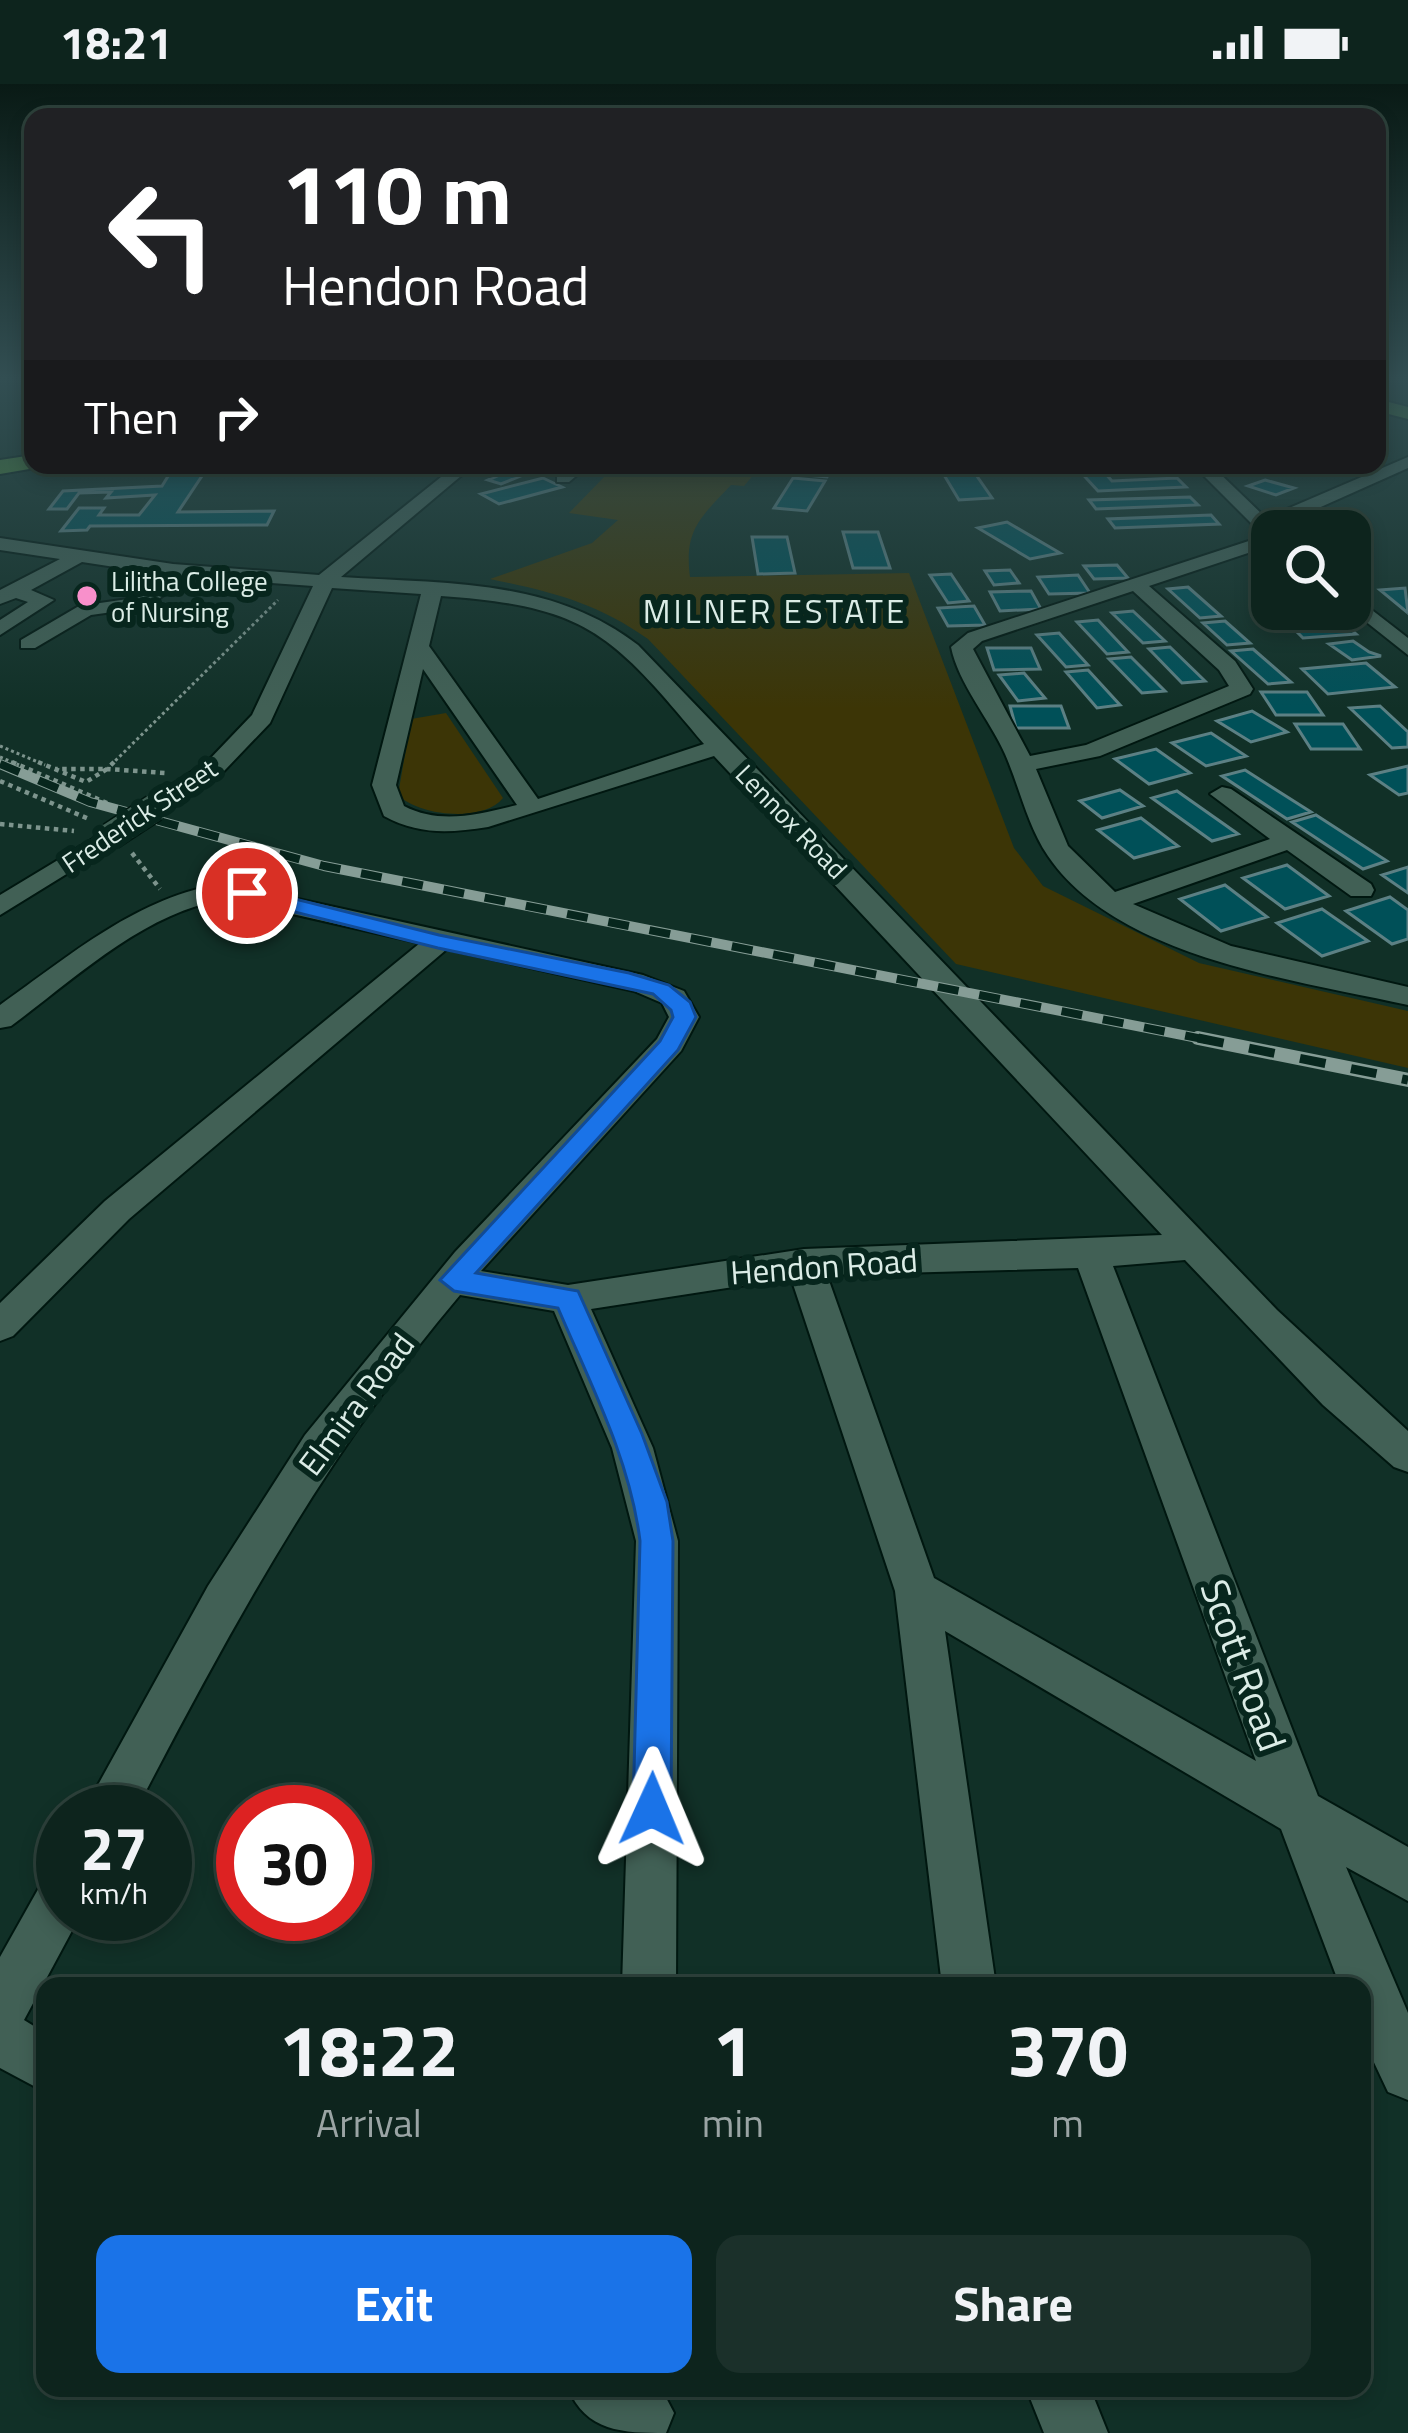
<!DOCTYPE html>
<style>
body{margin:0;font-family:"Titillium Web",sans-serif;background:#1b302a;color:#f1f3f6;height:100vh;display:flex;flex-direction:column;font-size:45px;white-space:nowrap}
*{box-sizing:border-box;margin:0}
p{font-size:39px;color:#9aa4a4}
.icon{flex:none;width:66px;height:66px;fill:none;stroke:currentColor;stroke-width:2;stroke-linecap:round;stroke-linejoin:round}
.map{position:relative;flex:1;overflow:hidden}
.sheet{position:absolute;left:36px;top:1893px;width:1335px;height:420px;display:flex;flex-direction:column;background:#0d241d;border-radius:24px;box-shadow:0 6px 18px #0003,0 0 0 3px #2d413b}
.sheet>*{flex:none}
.hud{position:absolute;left:24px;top:24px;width:1362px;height:366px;border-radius:24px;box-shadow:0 6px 18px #0003,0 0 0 3px #2d413b;background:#202124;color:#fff;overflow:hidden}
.fabs{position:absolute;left:1251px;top:426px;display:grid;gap:24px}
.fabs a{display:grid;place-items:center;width:120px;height:120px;border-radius:24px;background:#0d241d;box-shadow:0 6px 18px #0003,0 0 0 3px #2d413b;font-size:60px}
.speed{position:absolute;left:36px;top:1701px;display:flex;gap:24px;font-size:60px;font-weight:700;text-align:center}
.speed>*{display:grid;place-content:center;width:156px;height:156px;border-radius:50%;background:#0d241d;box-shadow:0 6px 18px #0003,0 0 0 3px #2d413b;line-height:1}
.speed small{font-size:30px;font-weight:400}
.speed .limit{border:18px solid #d22;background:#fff;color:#111}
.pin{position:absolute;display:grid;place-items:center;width:102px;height:102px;color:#fff;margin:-51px;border:6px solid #fff;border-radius:50%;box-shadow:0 3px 12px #0007}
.me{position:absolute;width:132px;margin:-66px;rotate:1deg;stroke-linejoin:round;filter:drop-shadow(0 0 9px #0008)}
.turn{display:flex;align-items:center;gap:42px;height:252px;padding:0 60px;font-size:54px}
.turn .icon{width:156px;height:156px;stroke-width:2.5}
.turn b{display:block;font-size:84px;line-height:102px}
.then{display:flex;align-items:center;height:114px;padding:0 60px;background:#0003;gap:24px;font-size:45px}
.eta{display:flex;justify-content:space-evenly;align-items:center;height:204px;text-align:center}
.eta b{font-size:72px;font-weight:700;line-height:84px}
.button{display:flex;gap:24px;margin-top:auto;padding:24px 60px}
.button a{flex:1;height:138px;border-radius:24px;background:#1a73e8;color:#fff;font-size:48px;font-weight:700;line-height:138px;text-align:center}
.button a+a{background:#1b302a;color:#f1f3f6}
.status{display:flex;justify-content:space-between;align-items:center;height:84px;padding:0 60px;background:#0d241d;direction:ltr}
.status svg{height:33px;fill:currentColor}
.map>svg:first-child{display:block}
.green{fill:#3c3506}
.building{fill:#005058;stroke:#5c8084;stroke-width:3}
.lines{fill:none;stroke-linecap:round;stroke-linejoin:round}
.minor-casing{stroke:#001710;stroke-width:4}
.major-casing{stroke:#001710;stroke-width:4}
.path-far1{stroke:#7d948d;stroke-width:3;stroke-dasharray:3 3;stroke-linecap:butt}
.path{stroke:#7d948d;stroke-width:4.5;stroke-dasharray:4.5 4.5;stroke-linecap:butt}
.minor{fill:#416055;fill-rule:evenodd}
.major{fill:#4d8935;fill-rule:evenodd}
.rail-far1-casing{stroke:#869d96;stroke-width:10}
.rail-casing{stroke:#869d96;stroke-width:14}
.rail-far1{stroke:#07261d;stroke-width:8;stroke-dasharray:21;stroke-linecap:butt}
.rail{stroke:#07261d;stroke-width:9;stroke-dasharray:26;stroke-linecap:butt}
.minor-bridge-casing{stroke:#001710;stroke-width:30;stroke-linecap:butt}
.minor-bridge{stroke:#416055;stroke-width:27}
.route{fill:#1a73e8;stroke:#114b97;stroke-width:3}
.poi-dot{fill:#f890cb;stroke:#07261d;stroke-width:4.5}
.labels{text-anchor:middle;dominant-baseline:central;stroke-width:12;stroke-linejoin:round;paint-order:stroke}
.far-poi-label{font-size:27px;fill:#dbece6;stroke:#07261d;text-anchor:start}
.far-street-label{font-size:27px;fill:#dbece6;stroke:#07261d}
.far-quarter-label{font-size:33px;letter-spacing:3px;fill:#dbece6;stroke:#07261d}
.street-label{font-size:33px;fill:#dbece6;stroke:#07261d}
.near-street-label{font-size:39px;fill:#dbece6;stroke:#07261d}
</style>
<div class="status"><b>18:21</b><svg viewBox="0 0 49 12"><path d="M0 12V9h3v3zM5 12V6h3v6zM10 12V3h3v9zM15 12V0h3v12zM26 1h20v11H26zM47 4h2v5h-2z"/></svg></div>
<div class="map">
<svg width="1408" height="2349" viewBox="0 0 1408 2349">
<rect width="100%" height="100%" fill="#113027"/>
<!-- green -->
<path class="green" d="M 630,381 L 762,381 L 744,402 L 731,401 C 700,434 684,446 690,493 L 909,489 L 1014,764 L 1043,802 L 1199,879 L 1408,927 L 1408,984 L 956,880 L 648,555 C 595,518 552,508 490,495 L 592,459 L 618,436 L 569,429 L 607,390 Z
M 446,629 L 503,714 C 483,739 419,732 398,711 L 411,635 Z"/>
<!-- building -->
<path class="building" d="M 119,381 L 315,381 L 312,387 L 204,389 L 178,428 L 274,427 L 267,441 L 90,442 L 87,446 L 61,447 L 79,424 L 104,424 L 99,431 L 139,431 L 155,411 L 106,414 L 111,408 L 79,409 L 67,425 L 49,425 L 63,407 L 162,402 L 170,389 L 112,390 Z
M 510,381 L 529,381 L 507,390 L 518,393 L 501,400 L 488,396 L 495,393 L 486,390 Z
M 801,381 L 834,381 L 827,393 L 795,390 Z
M 1118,381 L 1124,387 L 1104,388 L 1112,397 L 1177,394 L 1186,403 L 1098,407 L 1075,382 Z
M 972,385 L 992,414 L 959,416 L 941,386 Z
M 543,394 L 562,403 L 499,420 L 481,410 Z
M 793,394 L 825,397 L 807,427 L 774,424 Z
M 1265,396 L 1294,404 L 1276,411 L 1248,402 Z
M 1190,413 L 1198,421 L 1096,425 L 1089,416 Z
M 1211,431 L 1219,440 L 1115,444 L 1108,435 Z
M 1007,438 L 1060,469 L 1030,475 L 978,444 Z
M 843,448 L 878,448 L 890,484 L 853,484 Z
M 752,453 L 787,453 L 795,489 L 758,490 Z
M 1117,481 L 1128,494 L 1094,495 L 1084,482 Z
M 1010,486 L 1019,499 L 994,501 L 985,487 Z
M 951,490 L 969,517 L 948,519 L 930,491 Z
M 1078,491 L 1090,509 L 1049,510 L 1038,493 Z
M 1188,503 L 1221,532 L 1200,534 L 1168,505 Z
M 1405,504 L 1408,529 L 1380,506 Z
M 1031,507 L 1041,525 L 1000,527 L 990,508 Z
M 974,522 L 985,541 L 948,542 L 938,524 Z
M 1133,527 L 1165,557 L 1143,559 L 1112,529 Z
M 1098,536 L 1128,568 L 1107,570 L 1077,538 Z
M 1225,537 L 1250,559 L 1227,561 L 1203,539 Z
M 1323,540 L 1347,542 L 1356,550 L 1303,554 L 1291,542 Z
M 1059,549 L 1088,581 L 1066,583 L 1037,551 Z
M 1353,557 L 1369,568 L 1381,572 L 1352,576 L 1329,560 Z
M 1170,563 L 1205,597 L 1182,599 L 1149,565 Z
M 987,564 L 1031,564 L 1040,585 L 994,586 Z
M 1253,565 L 1291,598 L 1268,600 L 1231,567 Z
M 1131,573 L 1165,607 L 1142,609 L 1109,575 Z
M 1366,579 L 1395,603 L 1328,610 L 1302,585 Z
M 1088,586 L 1120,621 L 1097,624 L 1066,588 Z
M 1024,589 L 1045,614 L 1018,617 L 999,591 Z
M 1261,608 L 1307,608 L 1323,631 L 1276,631 Z
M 1010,622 L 1061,622 L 1069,644 L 1016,644 Z
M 1380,622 L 1408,648 L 1408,663 L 1392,664 L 1350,624 Z
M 1252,627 L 1287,648 L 1251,658 L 1217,637 Z
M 1295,640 L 1343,640 L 1360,665 L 1311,665 Z
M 1211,649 L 1246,672 L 1206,682 L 1172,659 Z
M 1156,665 L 1190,689 L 1149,700 L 1115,675 Z
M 1408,682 L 1408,709 L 1399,711 L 1370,691 Z
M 1245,686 L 1311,728 L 1287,735 L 1222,692 Z
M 1120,706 L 1143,722 L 1102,734 L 1080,717 Z
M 1177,707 L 1238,750 L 1212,757 L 1152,714 Z
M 1316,731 L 1387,777 L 1363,785 L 1292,738 Z
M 1141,734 L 1178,762 L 1134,774 L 1098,746 Z
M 1287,781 L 1329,812 L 1285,825 L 1243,794 Z
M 1408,783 L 1408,809 L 1382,791 Z
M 1225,801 L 1267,833 L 1221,847 L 1180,815 Z
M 1390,813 L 1408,826 L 1408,855 L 1392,860 L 1346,827 Z
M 1322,825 L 1368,857 L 1322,872 L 1277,839 Z"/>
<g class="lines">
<defs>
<path id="minor" d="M 1408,373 L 1408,384 L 1276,443 L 1280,447 L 1272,447 L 1272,461 L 1149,502 L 1235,577 L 1253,605 L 1250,610 L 1100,672 L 1036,685 L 1068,762 L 1115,808 L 1270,755 L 1210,710 L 1222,703 L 1231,705 L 1371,800 L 1374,806 L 1371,812 L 1351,812 L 1287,766 L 1133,820 L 1231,862 L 1408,903 L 1408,921 C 1296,896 1117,874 1048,772 C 1027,741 1020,704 1005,670 C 990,636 958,599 951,563 L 968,549 L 1264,452 L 1193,381 L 1211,381 L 1266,434 ZM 1133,507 L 1219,586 L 1229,602 L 1086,661 L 1030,672 L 973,565 L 982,557 Z
M 456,381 L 474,381 L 341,493 C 445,500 551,494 638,561 L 1277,1226 L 1408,1347 L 1408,1388 L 1394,1383 L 1323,1321 L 1185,1176 L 1113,1182 L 1318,1712 L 1408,1763 L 1408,1817 L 1346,1783 L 1408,1929 L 1408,2016 L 1388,2008 L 1362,1953 L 1362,1902 L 1340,1902 L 1281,1745 L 945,1547 L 996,1902 L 942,1902 L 895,1507 L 791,1194 L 591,1225 L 653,1364 L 678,1457 L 676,1902 L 622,1902 L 636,1457 L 612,1364 L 554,1227 L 460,1211 C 326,1369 230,1545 135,1728 L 83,1728 L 208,1502 L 305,1351 L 455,1168 L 657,955 L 669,933 L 662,919 L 634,907 L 447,865 L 129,1135 L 13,1252 L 0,1257 L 0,1219 L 105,1117 L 420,859 L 226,815 C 144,828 76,894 11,942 L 0,944 L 0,921 C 71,871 138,812 226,799 L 643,891 L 684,907 L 699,933 L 681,967 L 481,1187 L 568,1201 L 804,1165 L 1162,1151 L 714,672 L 488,743 C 449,749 419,751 384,732 L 372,701 L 421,510 L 332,504 L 270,639 L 224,687 L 154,731 L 142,724 L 145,719 L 208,677 L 252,631 L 313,502 L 188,493 L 148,523 L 91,531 L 35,564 L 21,564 L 21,556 L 79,522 L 135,514 L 167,491 L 82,478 L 31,506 L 54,516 L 0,551 L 0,536 L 28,518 L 16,514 L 0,520 L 0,506 L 60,475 L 0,466 L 0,454 L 173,480 L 319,491 ZM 441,512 C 588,522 612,550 704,660 L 538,715 L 429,562 ZM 423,585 L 517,721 C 480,730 440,741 404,722 L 396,701 ZM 1078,1184 L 1256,1677 L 934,1494 L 827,1191 Z
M 570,381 L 589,381 L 569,398 L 557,398 L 557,390 Z
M 1350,509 L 1408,554 L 1408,571 L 1350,525 Z
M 111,744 L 120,747 L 124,752 L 120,757 L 0,831 L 0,811 Z
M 63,1785 L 63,1830 L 81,1830 L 24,1936 L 45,1949 L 45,2008 L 0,1984 L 0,1873 L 45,1793 Z
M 568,2304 L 661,2304 L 674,2329 L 666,2349 C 623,2349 586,2348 568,2304 Z
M 1026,2304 L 1090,2304 L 1108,2349 L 1044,2349 Z"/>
<path id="major" d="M 1377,315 L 1408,323 L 1408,335 L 1377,327 Z
M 33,371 L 33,381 L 41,383 L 0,390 L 0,376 Z"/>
</defs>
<!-- minor casing -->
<use href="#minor" class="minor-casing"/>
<!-- major casing -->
<use href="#major" class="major-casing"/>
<!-- path-far1 -->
<path class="path-far1" d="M 0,662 L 45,681
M 0,673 L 19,681
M 111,681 L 278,516"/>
<!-- path -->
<path class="path" d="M 12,678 L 107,719
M 38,678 L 86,698 L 107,685 L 55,685
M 114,678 L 107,685 L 165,689
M 0,697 L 89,735
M 0,740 L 74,747
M 132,769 L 160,805"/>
<!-- minor -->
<use href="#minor" class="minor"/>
<!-- major -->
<use href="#major" class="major"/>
<defs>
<path id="rail-far1" d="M 0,680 L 90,718 L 324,782 L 1213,957"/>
<path id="rail" d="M 1198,954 L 1408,996"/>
</defs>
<!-- rail-far1 casing -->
<use href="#rail-far1" class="rail-far1-casing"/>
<!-- rail casing -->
<use href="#rail" class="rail-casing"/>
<!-- rail-far1 -->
<use href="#rail-far1" class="rail-far1"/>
<!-- rail -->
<use href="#rail" class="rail"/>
<defs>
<path id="minor-bridge" d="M 111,752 L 154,724"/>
</defs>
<!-- minor-bridge casing -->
<use href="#minor-bridge" class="minor-bridge-casing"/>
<!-- minor-bridge -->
<use href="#minor-bridge" class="minor-bridge"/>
</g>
<!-- sky -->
<linearGradient id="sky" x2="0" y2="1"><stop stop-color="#091a15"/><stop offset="0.47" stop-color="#324e52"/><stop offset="1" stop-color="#324e52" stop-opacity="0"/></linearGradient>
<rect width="1408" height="625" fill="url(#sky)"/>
<!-- route -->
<path class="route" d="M 247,803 L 439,851 L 629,889 L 669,901 L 690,918 L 696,933 L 678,966 L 476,1189 L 578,1207 L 642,1350 L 667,1418 L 673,1457 L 671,1725 L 665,1739 L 652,1744 L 639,1739 L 633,1725 L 640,1457 C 630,1375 590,1299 558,1224 L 454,1207 L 440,1196 L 660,957 L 673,933 L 671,926 L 653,910 L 438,864 L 239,814 L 239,805 Z"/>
<!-- markers -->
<circle class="poi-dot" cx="87" cy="512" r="12"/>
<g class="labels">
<!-- far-poi labels -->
<g class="far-poi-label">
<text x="111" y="496">Lilitha College<tspan x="111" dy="31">of Nursing</tspan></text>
</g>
<!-- far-street labels -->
<g class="far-street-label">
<text transform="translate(139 731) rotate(-34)">Frederick Street</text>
<text transform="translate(792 737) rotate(46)">Lennox Road</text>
</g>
<!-- far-quarter labels -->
<g class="far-quarter-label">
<text x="775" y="527">MILNER ESTATE</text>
</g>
<!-- street labels -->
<g class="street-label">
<text transform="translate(824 1182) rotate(-4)">Hendon Road</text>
<text transform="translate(356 1320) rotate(-53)">Elmira Road</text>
</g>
<!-- near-street labels -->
<g class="near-street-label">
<text transform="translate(1244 1581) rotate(70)">Scott Road</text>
</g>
</g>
</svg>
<div class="fabs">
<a><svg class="icon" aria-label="search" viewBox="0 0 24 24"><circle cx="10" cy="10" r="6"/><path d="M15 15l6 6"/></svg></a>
</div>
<div class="speed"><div>27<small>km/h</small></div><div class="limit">30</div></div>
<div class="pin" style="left:247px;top:809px;background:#d93025"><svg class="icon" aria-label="arrive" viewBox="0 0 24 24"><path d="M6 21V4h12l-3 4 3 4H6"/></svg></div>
<svg class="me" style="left:652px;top:1725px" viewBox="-20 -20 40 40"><path d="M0-17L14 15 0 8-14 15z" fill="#1a73e8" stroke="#fff" stroke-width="4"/></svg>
<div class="hud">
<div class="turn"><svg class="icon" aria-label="left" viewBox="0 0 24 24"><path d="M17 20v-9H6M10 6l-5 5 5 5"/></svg><div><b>110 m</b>Hendon Road</div></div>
<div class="then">Then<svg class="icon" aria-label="right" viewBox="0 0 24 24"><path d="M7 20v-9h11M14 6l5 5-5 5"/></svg></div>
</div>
<section class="sheet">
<div class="eta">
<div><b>18:22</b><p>Arrival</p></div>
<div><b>1</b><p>min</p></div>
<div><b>370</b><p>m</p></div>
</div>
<div class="button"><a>Exit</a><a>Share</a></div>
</section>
</div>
